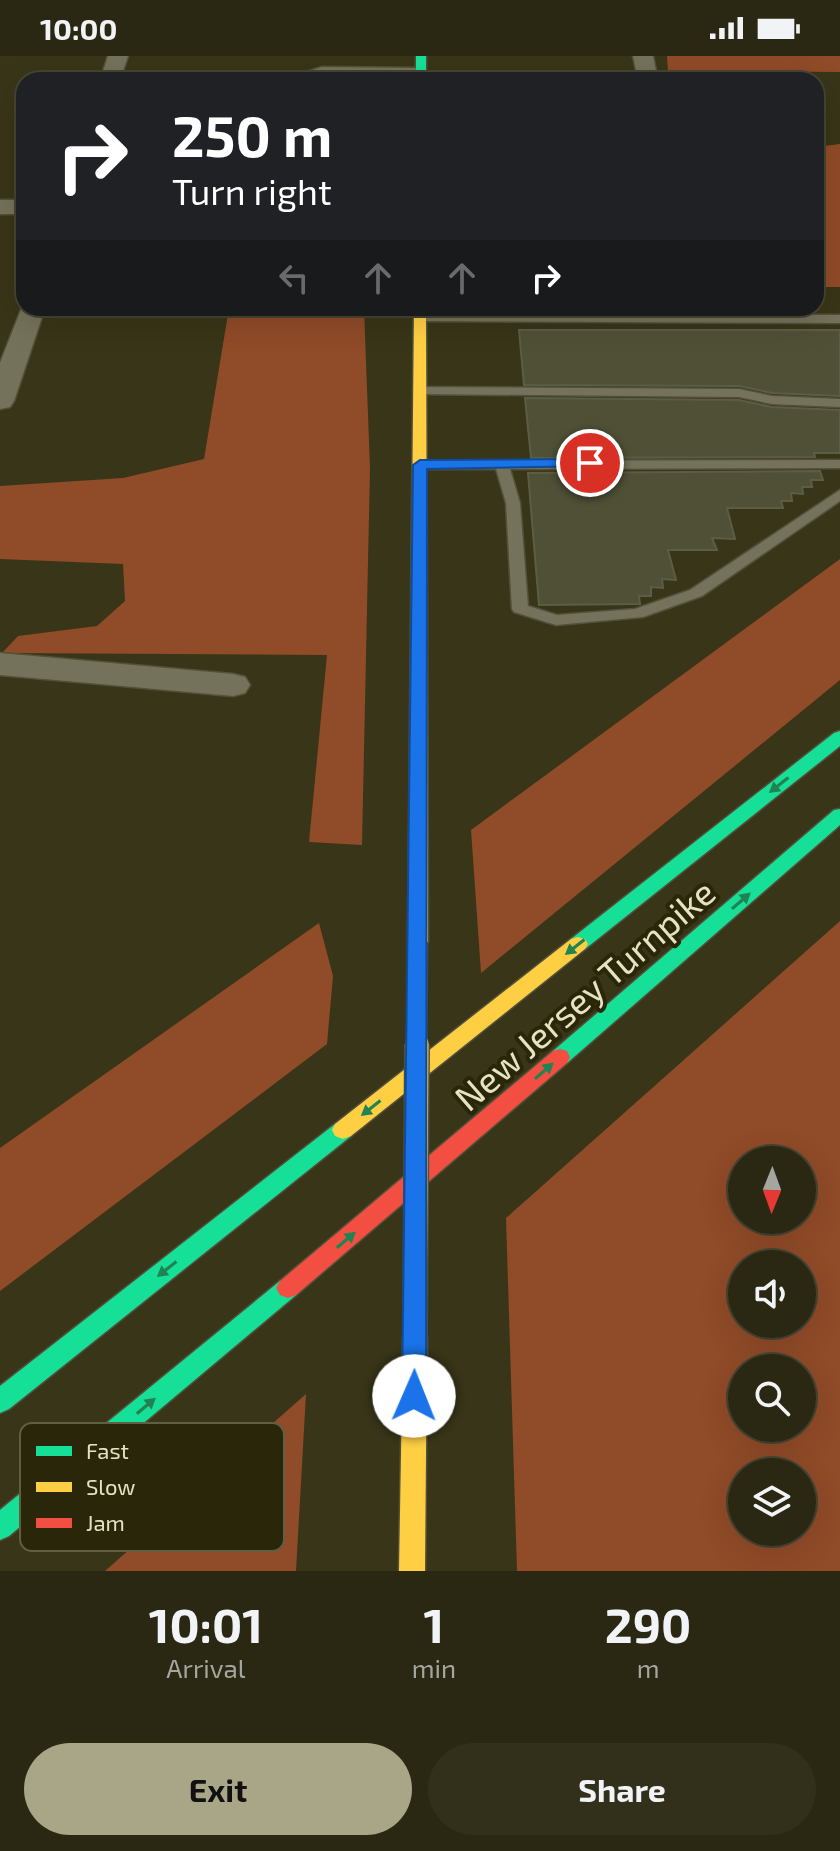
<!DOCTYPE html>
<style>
body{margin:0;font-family:"Exo 2",sans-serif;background:#32301b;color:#f1f3f6;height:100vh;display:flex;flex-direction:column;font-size:30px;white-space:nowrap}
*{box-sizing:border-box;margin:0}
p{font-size:26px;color:#a5a69f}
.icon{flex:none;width:44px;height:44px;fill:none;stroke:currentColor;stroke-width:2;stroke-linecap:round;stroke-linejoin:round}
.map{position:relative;height:1515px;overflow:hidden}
.side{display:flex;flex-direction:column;background:#2a2812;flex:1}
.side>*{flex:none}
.banner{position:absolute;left:16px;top:16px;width:808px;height:244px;border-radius:24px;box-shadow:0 8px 32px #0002,0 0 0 2px #464432;background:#202124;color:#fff;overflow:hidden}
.needle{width:52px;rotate:181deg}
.controls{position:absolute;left:728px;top:1090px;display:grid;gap:16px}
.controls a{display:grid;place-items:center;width:88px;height:88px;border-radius:50%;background:#2a2812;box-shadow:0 8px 32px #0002,0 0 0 2px #464432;font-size:40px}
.pin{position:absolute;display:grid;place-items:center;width:68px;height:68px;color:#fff;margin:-34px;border:4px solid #fff;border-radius:50%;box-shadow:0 2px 8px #0007}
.me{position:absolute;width:88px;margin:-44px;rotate:1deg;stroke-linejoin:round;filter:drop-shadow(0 0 6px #0008)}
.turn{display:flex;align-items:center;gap:28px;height:168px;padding:0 24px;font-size:36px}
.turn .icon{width:104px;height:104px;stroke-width:2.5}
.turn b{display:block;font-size:56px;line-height:68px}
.lanes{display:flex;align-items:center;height:76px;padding:0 24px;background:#0003;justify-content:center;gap:40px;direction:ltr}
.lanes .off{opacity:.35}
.eta{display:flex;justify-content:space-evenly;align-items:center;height:136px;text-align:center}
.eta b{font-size:48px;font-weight:700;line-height:56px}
.button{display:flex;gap:16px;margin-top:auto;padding:16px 24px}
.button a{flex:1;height:92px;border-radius:48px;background:#a8a686;color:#111;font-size:32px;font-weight:700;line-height:92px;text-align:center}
.button a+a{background:#32301b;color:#f1f3f6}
.status{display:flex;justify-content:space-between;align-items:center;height:56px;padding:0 40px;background:#2a2812;direction:ltr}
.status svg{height:22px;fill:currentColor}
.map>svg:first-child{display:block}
.green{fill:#904b28;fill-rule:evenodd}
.building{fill:#4f5036;stroke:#5b5e45;stroke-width:2}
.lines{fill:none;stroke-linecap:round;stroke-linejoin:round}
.lane-casing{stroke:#52503a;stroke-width:3}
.street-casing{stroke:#52503a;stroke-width:3}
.fast-casing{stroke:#52503a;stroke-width:3}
.slow-casing{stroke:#52503a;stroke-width:3}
.jam-casing{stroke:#52503a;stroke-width:3}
.lane{fill:#74725a;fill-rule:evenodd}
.street{fill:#74725a;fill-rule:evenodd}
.fast{fill:#16e098;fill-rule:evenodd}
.slow{fill:#ffcf43;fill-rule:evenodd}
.jam{fill:#f24e42;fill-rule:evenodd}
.slow-bridge-far1-casing{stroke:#52503a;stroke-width:21;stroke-linecap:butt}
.slow-bridge-casing{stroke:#52503a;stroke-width:26;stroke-linecap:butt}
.slow-bridge-far1{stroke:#ffcf43;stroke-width:18}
.slow-bridge{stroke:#ffcf43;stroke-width:23}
.oneway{fill:#208351}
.route{fill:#1a73e8;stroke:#114b97;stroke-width:2}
.labels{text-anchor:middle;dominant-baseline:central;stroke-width:8;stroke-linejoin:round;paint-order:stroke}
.near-street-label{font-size:36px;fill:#e5e3c2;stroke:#29260a}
.key{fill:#29260a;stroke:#615f41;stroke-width:2}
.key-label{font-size:22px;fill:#e5e3c2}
</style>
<div class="status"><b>10:00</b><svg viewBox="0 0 49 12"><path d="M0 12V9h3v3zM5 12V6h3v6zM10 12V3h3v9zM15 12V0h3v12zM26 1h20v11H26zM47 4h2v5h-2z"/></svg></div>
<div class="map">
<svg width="840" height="1515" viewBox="0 0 840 1515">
<rect width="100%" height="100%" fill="#383518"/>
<!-- green -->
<path class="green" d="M 667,0 L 840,0 L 840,16 L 668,15 Z
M 840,88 L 840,231 L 816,231 L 816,91 Z
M 229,252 L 364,252 L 370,412 L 362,789 L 309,786 L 327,599 L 2,597 L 18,580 L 97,570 L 125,545 L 123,508 L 0,503 L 0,430 L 123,422 L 204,403 Z
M 840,503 L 840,624 L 481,917 L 471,774 Z
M 840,865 L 840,1515 L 517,1515 L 506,1162 ZM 802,1104 L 802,1164 L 742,1164 L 742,1104 ZM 742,1208 L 802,1208 L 802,1268 L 742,1268 ZM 802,1312 L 802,1372 L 742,1372 L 742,1312 ZM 802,1416 L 802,1476 L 742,1476 L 742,1416 Z
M 319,867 L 333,920 L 327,988 L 0,1235 L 0,1092 Z
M 306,1338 L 296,1515 L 105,1515 Z"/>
<!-- building -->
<path class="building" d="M 519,274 L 840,274 L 840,340 L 772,337 L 739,330 L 524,329 Z
M 525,342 L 739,344 L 772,351 L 840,354 L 840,397 L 814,397 L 815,401 L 531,402 Z
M 820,415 L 823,424 L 811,424 L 812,431 L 802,431 L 803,438 L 791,437 L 792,445 L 781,445 L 783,452 L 727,452 L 735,483 L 712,482 L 717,494 L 668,494 L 676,524 L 662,523 L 663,532 L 651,531 L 651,540 L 639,540 L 640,548 L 539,549 L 528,417 Z"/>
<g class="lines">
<defs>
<path id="lane" d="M 322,11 L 421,12 L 426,15 L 421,18 L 323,17 L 309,24 L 299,24 L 300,18 Z
M 421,258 L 840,259 L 840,267 L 417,265 L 417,259 Z
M 420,331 L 739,333 L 772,340 L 840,343 L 840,351 L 772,348 L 739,341 L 415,338 L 413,335 Z
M 840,404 L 840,412 L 510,413 L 520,447 L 528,550 L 557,559 L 635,553 L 690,534 L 840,434 L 840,445 L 702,540 L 643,561 L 556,569 L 514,556 L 512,553 L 506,447 L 496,413 L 420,413 L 413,409 L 420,405 Z"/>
<path id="street" d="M 108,0 L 128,0 L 120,24 L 100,24 Z
M 633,0 L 653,0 L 658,24 L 638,24 Z
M 0,144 L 24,144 L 24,158 L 0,158 Z
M 24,246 L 24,252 L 45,252 L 14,345 L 10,351 L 0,353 L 0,307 Z
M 0,597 L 233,618 L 245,621 L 250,629 L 245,637 L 233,640 L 0,619 Z"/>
<path id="fast" d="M 416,0 L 426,0 L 426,24 L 416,24 Z
M 840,675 L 840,690 L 585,893 L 571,893 L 568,888 L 571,883 L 834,677 Z
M 840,753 L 840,769 L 567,1007 L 560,1009 L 553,1007 L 550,1001 L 553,995 L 834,754 Z
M 343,1065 L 351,1068 L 354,1074 L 351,1080 L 9,1353 L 0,1357 L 0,1330 L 335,1068 Z
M 288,1222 L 296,1225 L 300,1232 L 296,1239 L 9,1480 L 0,1484 L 0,1454 L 280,1225 Z"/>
<path id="slow" d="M 414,252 L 426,252 L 428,886 L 425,891 L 411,891 L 408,886 Z
M 578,881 L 585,883 L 588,888 L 585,893 L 351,1080 L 343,1083 L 335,1080 L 332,1074 L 335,1068 L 571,883 Z
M 415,1271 L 423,1274 L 427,1282 L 425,1515 L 399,1515 L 403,1282 L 407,1274 Z"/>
<path id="jam" d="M 560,993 L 567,995 L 570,1001 L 567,1007 L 296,1239 L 288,1242 L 280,1239 L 276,1232 L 280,1225 L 553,995 Z"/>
</defs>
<!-- lane casing -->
<use href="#lane" class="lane-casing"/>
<!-- street casing -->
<use href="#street" class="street-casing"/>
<!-- fast casing -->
<use href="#fast" class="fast-casing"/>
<!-- slow casing -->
<use href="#slow" class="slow-casing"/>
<!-- jam casing -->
<use href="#jam" class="jam-casing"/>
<!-- lane -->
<use href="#lane" class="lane"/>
<!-- street -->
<use href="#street" class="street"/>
<!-- fast -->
<use href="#fast" class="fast"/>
<!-- slow -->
<use href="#slow" class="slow"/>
<!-- jam -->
<use href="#jam" class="jam"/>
<defs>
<path id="slow-bridge-far1" d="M 417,990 L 418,886"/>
<path id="slow-bridge" d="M 415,1282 L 417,988"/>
</defs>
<!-- slow-bridge-far1 casing -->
<use href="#slow-bridge-far1" class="slow-bridge-far1-casing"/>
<!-- slow-bridge casing -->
<use href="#slow-bridge" class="slow-bridge-casing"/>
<!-- slow-bridge-far1 -->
<use href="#slow-bridge-far1" class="slow-bridge-far1"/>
<!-- slow-bridge -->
<use href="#slow-bridge" class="slow-bridge"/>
</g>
<!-- one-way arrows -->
<defs><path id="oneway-solid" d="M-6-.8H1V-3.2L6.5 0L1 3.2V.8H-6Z" transform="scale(2)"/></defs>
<g class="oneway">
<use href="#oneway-solid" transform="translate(779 729) rotate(142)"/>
<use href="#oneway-solid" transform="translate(741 845) rotate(-41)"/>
<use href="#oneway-solid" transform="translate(575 891) rotate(142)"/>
<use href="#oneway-solid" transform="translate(544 1015) rotate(-41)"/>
<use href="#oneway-solid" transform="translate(371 1052) rotate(142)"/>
<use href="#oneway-solid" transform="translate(346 1184) rotate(-40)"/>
<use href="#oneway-solid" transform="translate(167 1213) rotate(142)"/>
<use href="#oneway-solid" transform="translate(146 1350) rotate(-40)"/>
</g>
<!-- route -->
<path class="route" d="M 590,403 L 597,407 L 595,410 L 427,413 L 426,1340 L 423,1349 L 414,1352 L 405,1349 L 402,1340 L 413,409 L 420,404 Z"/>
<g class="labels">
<!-- near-street labels -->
<g class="near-street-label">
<text transform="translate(584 938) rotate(-41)">New Jersey Turnpike</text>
</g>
</g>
<!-- legend -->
<rect x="20" y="1367" width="264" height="128" rx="12" class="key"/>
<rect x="36" y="1390" width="36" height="10" fill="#16e098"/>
<rect x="36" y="1426" width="36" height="10" fill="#ffcf43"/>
<rect x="36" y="1462" width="36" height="10" fill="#f24e42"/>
<g class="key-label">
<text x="86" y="1403">Fast</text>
<text x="86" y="1439">Slow</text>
<text x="86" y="1475">Jam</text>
</g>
</svg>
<div class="controls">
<a><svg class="needle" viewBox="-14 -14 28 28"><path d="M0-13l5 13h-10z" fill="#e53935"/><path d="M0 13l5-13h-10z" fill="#a5a69f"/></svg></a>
<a><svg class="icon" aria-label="sound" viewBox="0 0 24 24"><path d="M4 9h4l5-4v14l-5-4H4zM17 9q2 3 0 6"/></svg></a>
<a><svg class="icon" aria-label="search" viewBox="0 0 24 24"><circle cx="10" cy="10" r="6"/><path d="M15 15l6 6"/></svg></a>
<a><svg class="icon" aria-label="layers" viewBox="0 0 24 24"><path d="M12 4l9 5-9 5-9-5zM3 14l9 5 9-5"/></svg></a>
</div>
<div class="pin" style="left:590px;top:407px;background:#d93025"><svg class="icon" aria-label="arrive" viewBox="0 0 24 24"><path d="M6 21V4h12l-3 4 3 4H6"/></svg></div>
<svg class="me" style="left:414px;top:1340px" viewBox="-20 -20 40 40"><circle r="19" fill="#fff"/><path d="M0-13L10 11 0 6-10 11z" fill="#1a73e8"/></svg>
<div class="banner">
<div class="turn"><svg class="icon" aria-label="right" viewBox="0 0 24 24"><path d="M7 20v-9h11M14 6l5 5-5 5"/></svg><div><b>250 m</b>Turn right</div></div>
<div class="lanes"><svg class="icon off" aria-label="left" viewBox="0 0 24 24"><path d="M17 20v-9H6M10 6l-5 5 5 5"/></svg><svg class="icon off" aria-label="ahead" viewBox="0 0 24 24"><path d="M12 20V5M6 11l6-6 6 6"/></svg><svg class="icon off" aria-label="ahead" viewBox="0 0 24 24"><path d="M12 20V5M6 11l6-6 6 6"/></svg><svg class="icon" aria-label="right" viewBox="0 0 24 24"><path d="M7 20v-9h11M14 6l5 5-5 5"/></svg></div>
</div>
</div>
<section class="side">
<div class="eta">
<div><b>10:01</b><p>Arrival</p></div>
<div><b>1</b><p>min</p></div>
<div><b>290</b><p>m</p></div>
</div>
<div class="button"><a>Exit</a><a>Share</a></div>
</section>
